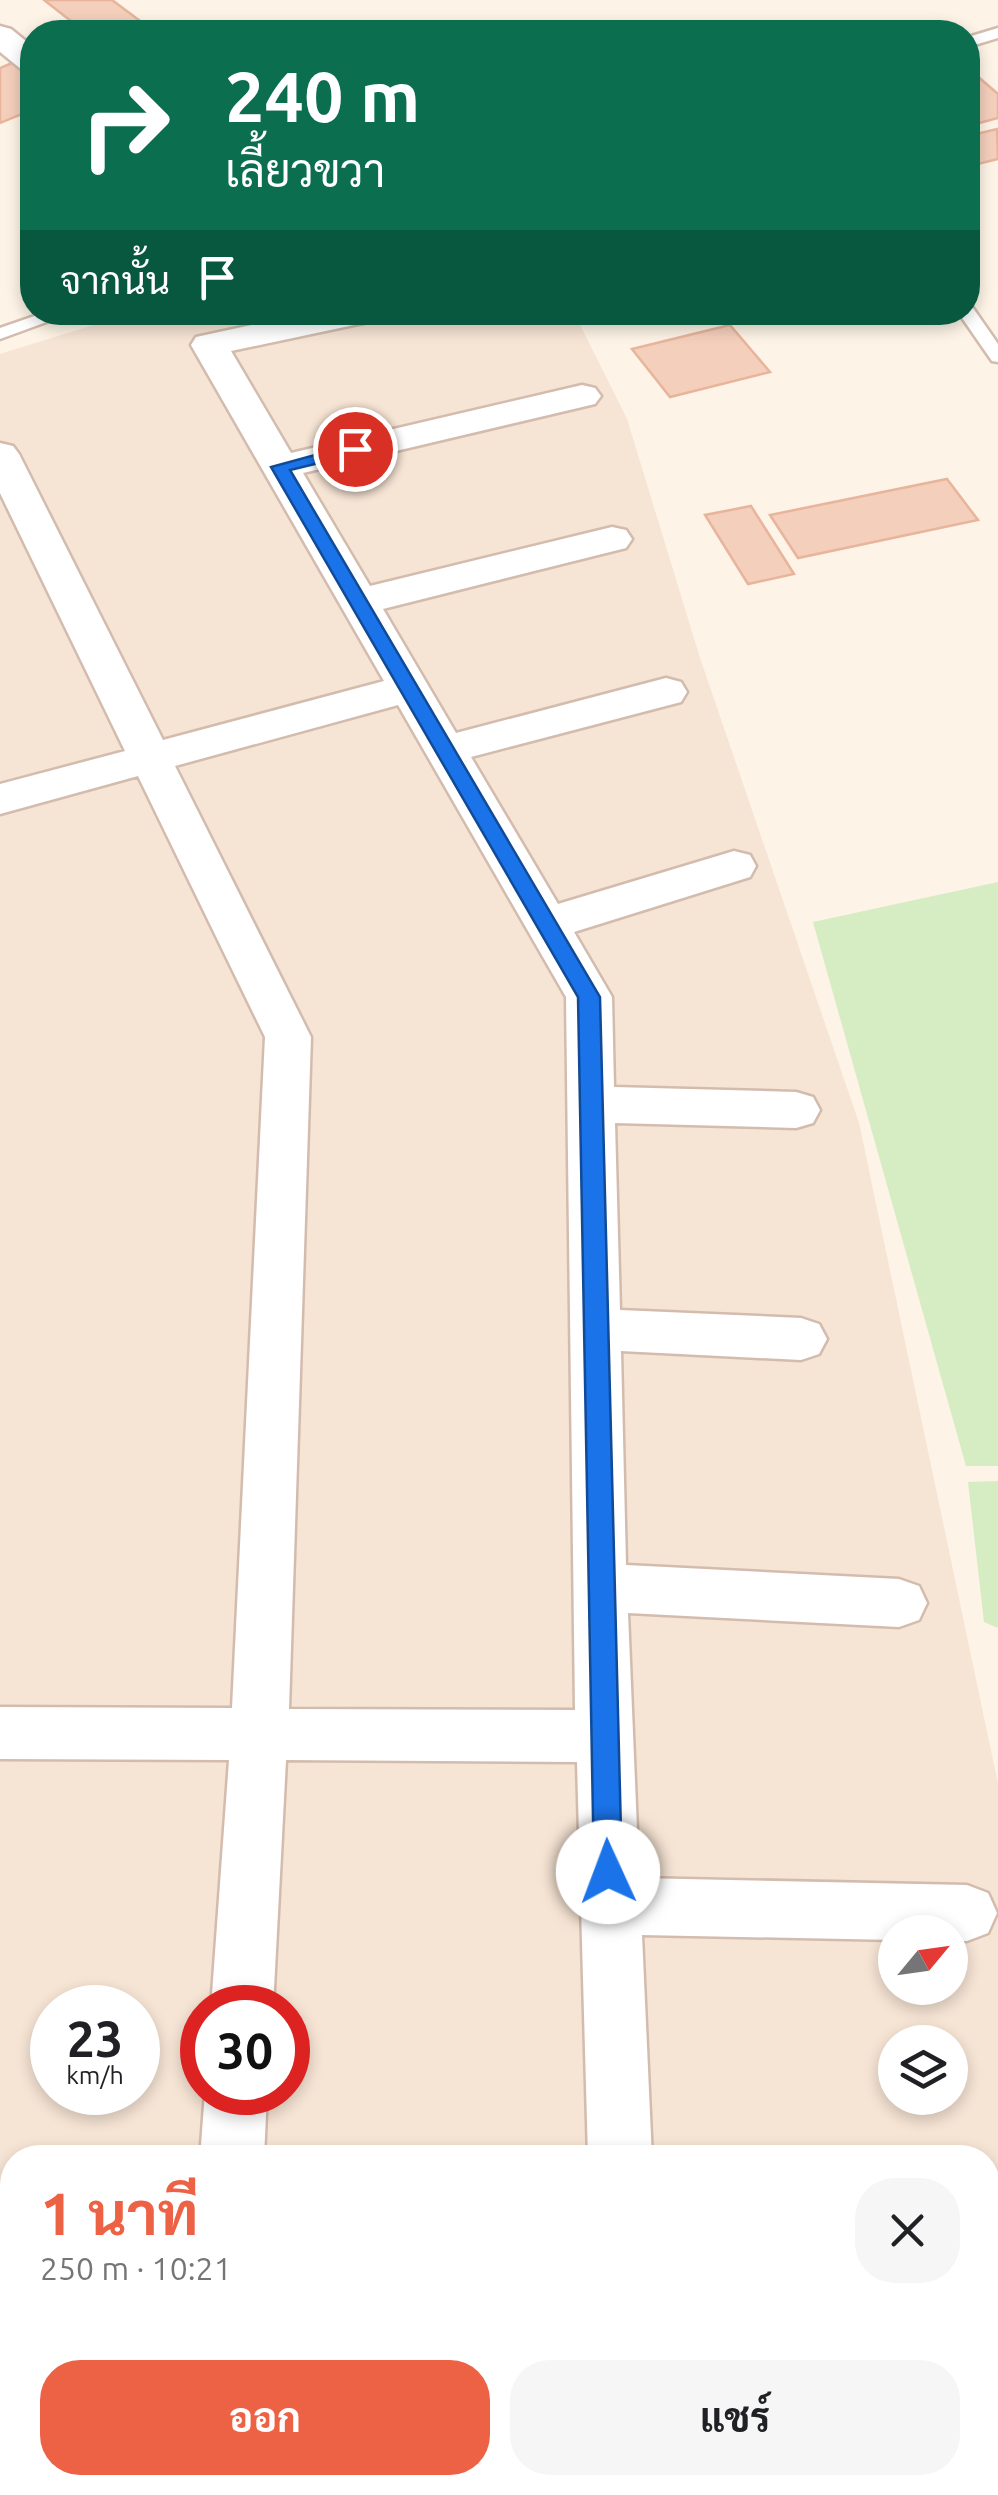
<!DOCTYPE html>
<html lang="th">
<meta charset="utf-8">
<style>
body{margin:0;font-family:Ubuntu,Sarabun,sans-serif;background:#f6f6f6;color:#202124;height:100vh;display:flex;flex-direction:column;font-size:38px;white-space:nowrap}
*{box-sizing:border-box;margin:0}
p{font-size:32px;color:#757577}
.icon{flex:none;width:55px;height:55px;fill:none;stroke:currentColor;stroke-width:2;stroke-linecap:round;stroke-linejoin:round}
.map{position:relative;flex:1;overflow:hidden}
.sheet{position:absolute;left:0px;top:2145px;width:1000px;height:350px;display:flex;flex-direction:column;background:#fff;border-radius:40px 40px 0 0;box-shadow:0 5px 15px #0003}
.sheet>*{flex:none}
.hud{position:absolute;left:20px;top:20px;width:960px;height:305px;border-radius:40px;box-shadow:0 5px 15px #0003;background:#0b6e4f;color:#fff;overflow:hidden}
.needle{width:65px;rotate:61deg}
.fabs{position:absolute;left:878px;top:1915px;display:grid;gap:20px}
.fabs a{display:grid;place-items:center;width:90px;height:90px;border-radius:50%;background:#fff;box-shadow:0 5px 15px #0003;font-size:50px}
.speed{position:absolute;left:30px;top:1985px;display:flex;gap:20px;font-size:50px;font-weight:700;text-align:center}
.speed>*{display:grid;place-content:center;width:130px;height:130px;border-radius:50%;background:#fff;box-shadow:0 5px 15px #0003;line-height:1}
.speed small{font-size:25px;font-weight:400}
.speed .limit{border:15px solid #d22;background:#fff;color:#111}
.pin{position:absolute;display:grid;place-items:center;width:85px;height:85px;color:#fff;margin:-42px;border:5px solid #fff;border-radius:50%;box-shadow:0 2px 10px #0007}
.me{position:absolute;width:110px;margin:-55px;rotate:358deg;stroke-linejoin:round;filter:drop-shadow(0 0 8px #0008)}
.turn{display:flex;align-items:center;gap:35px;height:210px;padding:0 40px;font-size:45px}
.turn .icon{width:130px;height:130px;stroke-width:2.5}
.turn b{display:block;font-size:70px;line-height:85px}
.then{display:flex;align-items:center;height:95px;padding:0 40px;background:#0003;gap:20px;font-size:38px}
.round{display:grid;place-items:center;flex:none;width:105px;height:105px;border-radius:40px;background:#f6f6f6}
.headline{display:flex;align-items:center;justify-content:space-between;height:170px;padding:0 40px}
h1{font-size:60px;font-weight:700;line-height:75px;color:#ed6145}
.action{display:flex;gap:20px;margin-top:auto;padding:20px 40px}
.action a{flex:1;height:115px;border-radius:40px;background:#ed6145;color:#fff;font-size:40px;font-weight:700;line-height:115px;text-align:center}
.action a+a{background:#f6f6f6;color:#202124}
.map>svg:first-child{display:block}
.residential{fill:#f6e4d4;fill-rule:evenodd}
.green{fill:#d6ecc3}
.building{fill:#f4cfbc;stroke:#e8b49c;stroke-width:2.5}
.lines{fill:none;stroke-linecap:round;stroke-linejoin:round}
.lane-casing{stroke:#d3bcae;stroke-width:5}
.street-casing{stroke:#d3bcae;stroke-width:5}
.lane{fill:#fff;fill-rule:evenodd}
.street{fill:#fff;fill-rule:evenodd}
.route{fill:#1a73e8;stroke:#114b97;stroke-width:2.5}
</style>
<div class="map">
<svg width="998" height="2495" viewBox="0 0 998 2495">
<rect width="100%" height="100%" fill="#fdf3e6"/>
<!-- residential -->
<path class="residential" d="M 438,312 L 445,320 L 481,313 L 574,313 L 627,419 L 700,658 L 859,1123 L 998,1784 L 998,2495 L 0,2495 L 0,354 L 132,313 ZM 895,1932 L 950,1932 L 950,1988 L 895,1988 ZM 52,2008 L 138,2008 L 138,2092 L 52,2092 ZM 202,2008 L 288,2008 L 288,2092 L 202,2092 ZM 895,2042 L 950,2042 L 950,2098 L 895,2098 ZM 12,2158 L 988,2158 L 988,2482 L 12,2482 Z"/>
<!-- green -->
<path class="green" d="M 998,882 L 998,1466 L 966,1466 L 813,922 Z
M 998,1481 L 998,1628 L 984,1622 L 968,1482 Z"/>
<!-- building -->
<path class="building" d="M 44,0 L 112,0 L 155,32 L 85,32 Z
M 12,63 L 32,78 L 32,110 L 0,123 L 0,68 Z
M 968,68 L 998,94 L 998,118 L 968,126 Z
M 997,129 L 998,159 L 974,165 L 968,160 L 968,136 Z
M 627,312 L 680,312 L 634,322 Z
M 730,325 L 770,372 L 670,397 L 632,349 Z
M 947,479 L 978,520 L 798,558 L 770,515 Z
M 751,506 L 794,574 L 748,584 L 705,515 Z"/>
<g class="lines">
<defs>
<path id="lane" d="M 998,28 L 998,38 L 968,47 L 968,37 Z
M 968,307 L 973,308 L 998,344 L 998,362 L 992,361 L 958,312 L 968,312 Z
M 46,312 L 74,312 L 0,339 L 0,328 Z"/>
<path id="street" d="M 0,26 L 11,29 L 32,46 L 32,72 L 21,69 L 0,52 Z
M 311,312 L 373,314 L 368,322 L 231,351 L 291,453 L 582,385 L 595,388 L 601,396 L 595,404 L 303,473 L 370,586 L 612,527 L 626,530 L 632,539 L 626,548 L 383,609 L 456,733 L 666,678 L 681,682 L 687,692 L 681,702 L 471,757 L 558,904 L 734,851 L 750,855 L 756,866 L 750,877 L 574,932 L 612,997 L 614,1087 L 796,1092 L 813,1097 L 820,1110 L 813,1123 L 796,1128 L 615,1123 L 620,1310 L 801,1318 L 819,1324 L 827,1339 L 819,1354 L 801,1360 L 621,1351 L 626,1565 L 899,1579 L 919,1586 L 927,1603 L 919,1620 L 899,1627 L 628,1613 L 639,1878 L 967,1885 L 988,1893 L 997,1913 L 988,1933 L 967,1941 L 950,1941 L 950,1932 L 895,1932 L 895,1940 L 642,1935 L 652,2158 L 588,2158 L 577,1762 L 286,1760 L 273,2008 L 211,2008 L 229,1760 L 0,1759 L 0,1707 L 232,1708 L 265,1037 L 138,776 L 0,814 L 0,784 L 125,751 L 0,493 L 0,443 L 13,446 L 19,454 L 163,740 L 384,681 L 191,345 L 196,337 ZM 398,705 L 566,997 L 575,1710 L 289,1709 L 311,1037 L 175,766 Z
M 205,2092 L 267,2092 L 264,2158 L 200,2158 Z
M 988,2252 L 998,2252 L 998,2318 L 988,2318 Z
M 177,2482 L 245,2482 L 244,2495 L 176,2495 Z
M 599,2482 L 667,2482 L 668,2495 L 600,2495 Z"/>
</defs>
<!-- lane casing -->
<use href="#lane" class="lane-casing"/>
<!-- street casing -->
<use href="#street" class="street-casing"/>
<!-- lane -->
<use href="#lane" class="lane"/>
<!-- street -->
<use href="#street" class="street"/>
</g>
<!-- route -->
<path class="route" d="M 355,444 L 364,449 L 361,453 L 290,470 L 600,997 L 622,1872 L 618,1881 L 608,1885 L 598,1881 L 594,1872 L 578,997 L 271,467 Z"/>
</svg>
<div class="fabs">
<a><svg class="needle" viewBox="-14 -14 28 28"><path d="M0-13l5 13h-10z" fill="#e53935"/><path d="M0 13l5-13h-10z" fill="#757577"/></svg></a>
<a><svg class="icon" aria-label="layers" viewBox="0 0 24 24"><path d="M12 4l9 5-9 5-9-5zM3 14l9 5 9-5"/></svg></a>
</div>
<div class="speed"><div>23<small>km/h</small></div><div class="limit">30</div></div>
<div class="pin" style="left:355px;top:449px;background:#d93025"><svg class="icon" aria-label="arrive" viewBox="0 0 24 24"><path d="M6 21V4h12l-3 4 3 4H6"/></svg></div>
<svg class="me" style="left:608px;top:1872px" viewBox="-20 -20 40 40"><circle r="19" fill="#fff"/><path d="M0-13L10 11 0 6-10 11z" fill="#1a73e8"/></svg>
<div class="hud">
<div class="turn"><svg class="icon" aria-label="right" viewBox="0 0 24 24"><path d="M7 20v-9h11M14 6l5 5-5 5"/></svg><div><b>240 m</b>เลี้ยวขวา</div></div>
<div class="then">จากนั้น<svg class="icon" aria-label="arrive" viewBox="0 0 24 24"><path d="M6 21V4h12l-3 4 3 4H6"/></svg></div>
</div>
<section class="sheet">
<div class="headline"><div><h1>1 นาที</h1><p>250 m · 10:21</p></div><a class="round"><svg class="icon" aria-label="close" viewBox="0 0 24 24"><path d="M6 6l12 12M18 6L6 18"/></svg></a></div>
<div class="action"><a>ออก</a><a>แชร์</a></div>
</section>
</div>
